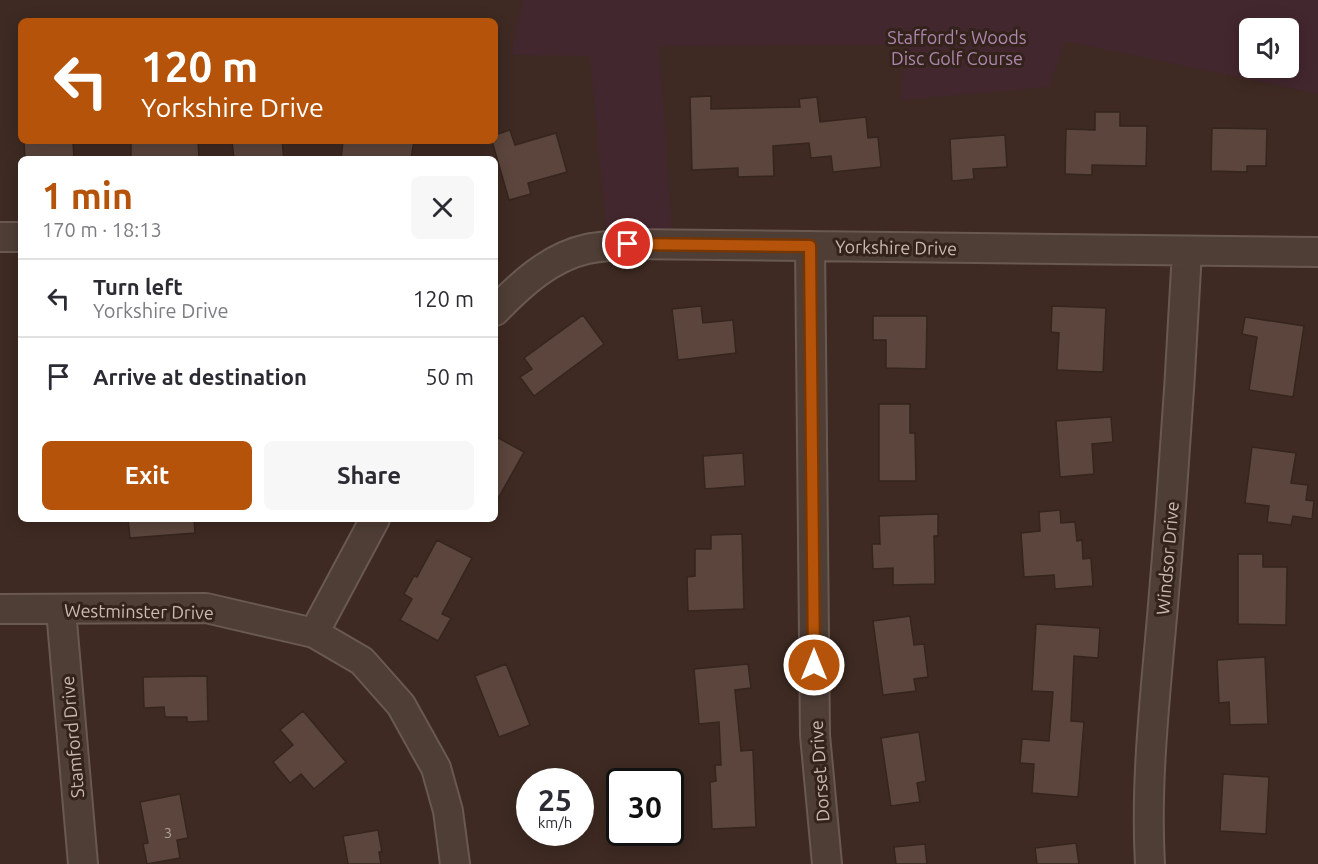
<!DOCTYPE html>
<meta charset="utf-8">
<style>
body{margin:0;font-family:Ubuntu,sans-serif;background:#f7f7f7;color:#2b2b33;height:100vh;display:flex;flex-direction:column;font-size:22px;white-space:nowrap}
*{box-sizing:border-box;margin:0}
p{font-size:20px;color:#7c7c81}
.icon{flex:none;width:33px;height:33px;fill:none;stroke:currentColor;stroke-width:2;stroke-linecap:round;stroke-linejoin:round}
.map{position:relative;flex:1;overflow:hidden}
.sheet{position:absolute;left:18px;top:156px;width:480px;height:366px;display:flex;flex-direction:column;background:#fff;border-radius:9px;box-shadow:0 3px 15px #0003}
.sheet>*{flex:none}
.hud{position:absolute;left:18px;top:18px;width:480px;height:126px;border-radius:9px;box-shadow:0 3px 15px #0003;background:#b45309;color:#fff;overflow:hidden}
.fabs{position:absolute;left:1239px;top:18px;display:grid;gap:12px}
.fabs a{display:grid;place-items:center;width:60px;height:60px;border-radius:9px;background:#fff;box-shadow:0 3px 15px #0003;font-size:30px}
.speed{position:absolute;left:516px;top:768px;display:flex;gap:12px;font-size:30px;font-weight:700;text-align:center}
.speed>*{display:grid;place-content:center;width:78px;height:78px;border-radius:50%;background:#fff;box-shadow:0 3px 15px #0003;line-height:1}
.speed small{font-size:15px;font-weight:400}
.speed .limit{border:3px solid #111;border-radius:9px;background:#fff;color:#111}
.pin{position:absolute;display:grid;place-items:center;width:51px;height:51px;color:#fff;margin:-26px;border:3px solid #fff;border-radius:50%;box-shadow:0 2px 6px #0007}
.me{position:absolute;width:66px;margin:-33px;rotate:0deg;stroke-linejoin:round;filter:drop-shadow(0 0 4px #0008)}
.turn{display:flex;align-items:center;gap:21px;height:126px;padding:0 24px;font-size:27px}
.turn .icon{width:78px;height:78px;stroke-width:2.5}
.turn b{display:block;font-size:42px;line-height:51px}
.round{display:grid;place-items:center;flex:none;width:63px;height:63px;border-radius:9px;background:#f7f7f7}
.overview{display:flex;align-items:center;justify-content:space-between;height:102px;padding:0 24px}
h1{font-size:36px;font-weight:600;line-height:45px;color:#b45309}
.action{display:flex;gap:12px;margin-top:auto;padding:12px 24px}
.action a{flex:1;height:69px;border-radius:9px;background:#b45309;color:#fff;font-size:24px;font-weight:600;line-height:69px;text-align:center}
.action a+a{background:#f7f7f7;color:#2b2b33}
ul{padding:0;list-style:none}
li{display:flex;align-items:center;gap:18px;height:78px;padding:0 24px;border-top:2px solid #e1e1e2}
li div{flex:1}
li b{display:block;font-size:22px}
li em{font-style:normal}
.map>svg:first-child{display:block}
.green{fill:#43272e;fill-rule:evenodd}
.building{fill:#5b453c;stroke:#35251d;stroke-width:1.5}
.lines{fill:none;stroke-linecap:round;stroke-linejoin:round}
.minor-casing{stroke:#695951;stroke-width:32}
.minor{stroke:#4e3e36;stroke-width:28}
.route-casing{stroke:#753606;stroke-width:15}
.route{stroke:#b45309;stroke-width:10}
.labels{text-anchor:middle;dominant-baseline:central;stroke-width:6;stroke-linejoin:round;paint-order:stroke}
.number-label{font-size:15px;fill:#ae9d94}
.park-label{font-size:18px;fill:#ad86af;stroke:#33231b}
.street-label{font-size:18px;fill:#c9bab2;stroke:#33231b}
</style>
<div class="map">
<svg width="1318" height="864" viewBox="0 0 1318 864">
<rect width="100%" height="100%" fill="#3e2a22"/>
<!-- green -->
<path class="green" d="M 523,0 L 1318,0 L 1318,94 L 1065,41 L 1049,87 L 900,100 L 907,45 L 659,46 L 673,245 L 608,250 L 590,56 L 511,55 ZM 1250,28 L 1288,28 L 1288,68 L 1250,68 Z"/>
<!-- building -->
<path class="building" d="M 711,96 L 711,109 L 800,107 L 799,99 L 817,97 L 820,122 L 866,117 L 868,138 L 878,137 L 881,167 L 833,172 L 831,156 L 811,158 L 809,143 L 773,146 L 774,176 L 738,177 L 738,168 L 692,170 L 690,97 Z
M 1095,112 L 1120,112 L 1120,126 L 1147,126 L 1146,166 L 1092,165 L 1092,175 L 1065,174 L 1066,129 L 1095,130 Z
M 1212,128 L 1267,129 L 1266,166 L 1247,166 L 1247,172 L 1211,171 Z
M 510,130 L 515,145 L 556,133 L 567,172 L 528,183 L 531,194 L 509,200 L 492,141 L 495,141 L 495,135 Z
M 1005,135 L 1007,167 L 973,169 L 974,179 L 952,181 L 950,139 Z
M 24,141 L 73,141 L 74,159 L 25,159 Z
M 131,141 L 198,141 L 199,159 L 131,159 Z
M 232,141 L 282,141 L 284,159 L 234,159 Z
M 343,141 L 414,141 L 411,159 L 341,159 Z
M 701,306 L 703,323 L 733,320 L 736,353 L 678,360 L 672,309 Z
M 1052,306 L 1106,308 L 1103,372 L 1057,370 L 1059,333 L 1051,332 Z
M 583,315 L 604,344 L 534,396 L 520,377 L 532,369 L 524,358 Z
M 873,316 L 927,316 L 926,369 L 886,368 L 886,340 L 873,340 Z
M 1245,317 L 1304,326 L 1293,397 L 1249,390 L 1257,337 L 1242,334 Z
M 879,404 L 910,404 L 910,433 L 915,433 L 916,481 L 879,481 Z
M 1111,417 L 1113,442 L 1092,444 L 1094,474 L 1060,477 L 1056,421 Z
M 495,436 L 524,452 L 495,504 Z
M 1252,447 L 1296,453 L 1291,483 L 1308,485 L 1306,500 L 1314,501 L 1312,519 L 1293,516 L 1291,525 L 1267,522 L 1269,506 L 1245,503 Z
M 743,453 L 745,486 L 705,489 L 703,456 Z
M 1060,510 L 1061,523 L 1075,522 L 1077,541 L 1082,540 L 1083,559 L 1091,558 L 1093,586 L 1055,589 L 1054,575 L 1024,577 L 1021,533 L 1040,531 L 1039,512 Z
M 938,514 L 938,536 L 934,536 L 935,584 L 893,585 L 893,568 L 873,569 L 872,544 L 880,544 L 879,516 Z
M 128,519 L 194,519 L 195,533 L 130,538 Z
M 742,534 L 744,609 L 688,611 L 687,577 L 695,576 L 695,549 L 711,549 L 711,535 Z
M 437,540 L 472,558 L 442,614 L 451,618 L 438,641 L 400,620 L 412,599 L 404,594 L 414,576 L 417,577 Z
M 1238,554 L 1263,554 L 1263,567 L 1287,567 L 1286,625 L 1238,624 Z
M 910,616 L 914,645 L 924,644 L 928,677 L 914,679 L 916,691 L 883,695 L 873,621 Z
M 1036,624 L 1100,628 L 1098,658 L 1074,656 L 1071,721 L 1084,722 L 1078,797 L 1032,793 L 1034,764 L 1020,763 L 1022,739 L 1049,741 L 1053,692 L 1032,691 Z
M 1265,657 L 1268,724 L 1230,725 L 1229,702 L 1219,703 L 1217,660 Z
M 506,664 L 530,725 L 499,737 L 475,676 Z
M 748,664 L 751,688 L 735,690 L 741,751 L 753,750 L 756,827 L 712,829 L 710,782 L 716,781 L 715,765 L 721,765 L 719,722 L 699,724 L 694,669 Z
M 207,676 L 208,721 L 187,722 L 187,717 L 165,717 L 164,707 L 144,708 L 143,677 Z
M 303,711 L 346,762 L 314,789 L 301,774 L 290,783 L 273,762 L 293,745 L 280,730 Z
M 919,732 L 926,781 L 917,783 L 920,802 L 891,806 L 881,738 Z
M 1223,774 L 1269,777 L 1266,834 L 1220,831 Z
M 180,794 L 188,838 L 177,840 L 180,858 L 147,864 L 143,844 L 148,843 L 140,802 Z
M 378,830 L 382,852 L 379,852 L 381,864 L 348,864 L 343,836 Z
M 1076,843 L 1079,864 L 1037,864 L 1035,848 Z
M 925,844 L 927,864 L 896,864 L 894,847 Z"/>
<g class="lines">
<defs>
<path id="minor" d="M 0,237 L 21,237
M 810,246 L 815,735 L 827,864
M 495,311 C 520,285 550,257 587,249 C 600,246 615,246 628,244 L 1318,252
M 0,609 L 206,608 L 314,633 L 362,661 L 401,705 L 436,768 L 448,811 L 455,864
M 61,610 L 83,864
M 314,633 L 375,519
M 1150,864 C 1145,780 1156,689 1163,605 C 1173,487 1181,369 1187,251"/>
</defs>
<!-- minor casing -->
<use href="#minor" class="minor-casing"/>
<!-- minor -->
<use href="#minor" class="minor"/>
</g>
<g class="lines">
<defs>
<path id="route" d="M 628,244 L 810,246 L 814,665"/>
</defs>
<!-- route casing -->
<use href="#route" class="route-casing"/>
<!-- route -->
<use href="#route" class="route"/>
</g>
<g class="labels">
<!-- number labels -->
<g class="number-label">
<text x="168" y="832">3</text>
</g>
<!-- park labels -->
<g class="park-label">
<text x="957" y="37">Stafford's Woods<tspan x="957" dy="21">Disc Golf Course</tspan></text>
</g>
<!-- street labels -->
<g class="street-label">
<text transform="translate(896 247) rotate(1)">Yorkshire Drive</text>
<text transform="translate(1167 558) rotate(-85)">Windsor Drive</text>
<text transform="translate(139 611) rotate(1)">Westminster Drive</text>
<text transform="translate(72 737) rotate(-95)">Stamford Drive</text>
<text transform="translate(819 771) rotate(-94)">Dorset Drive</text>
</g>
</g>
</svg>
<div class="fabs">
<a><svg class="icon" aria-label="sound" viewBox="0 0 24 24"><path d="M4 9h4l5-4v14l-5-4H4zM17 9q2 3 0 6"/></svg></a>
</div>
<div class="speed"><div>25<small>km/h</small></div><div class="limit">30</div></div>
<div class="pin" style="left:628px;top:244px;background:#d93025"><svg class="icon" aria-label="arrive" viewBox="0 0 24 24"><path d="M6 21V4h12l-3 4 3 4H6"/></svg></div>
<svg class="me" style="left:814px;top:665px" viewBox="-20 -20 40 40"><circle r="17" fill="#b45309" stroke="#fff" stroke-width="3"/><path d="M0-11L8 9 0 5-8 9z" fill="#fff"/></svg>
<div class="hud">
<div class="turn"><svg class="icon" aria-label="left" viewBox="0 0 24 24"><path d="M17 20v-9H6M10 6l-5 5 5 5"/></svg><div><b>120 m</b>Yorkshire Drive</div></div>
</div>
<section class="sheet">
<div class="overview"><div><h1>1 min</h1><p>170 m · 18:13</p></div><a class="round"><svg class="icon" aria-label="close" viewBox="0 0 24 24"><path d="M6 6l12 12M18 6L6 18"/></svg></a></div>
<ul>
<li><svg class="icon" aria-label="left" viewBox="0 0 24 24"><path d="M17 20v-9H6M10 6l-5 5 5 5"/></svg><div><b>Turn left</b><p>Yorkshire Drive</p></div><em>120 m</em></li>
<li><svg class="icon" aria-label="arrive" viewBox="0 0 24 24"><path d="M6 21V4h12l-3 4 3 4H6"/></svg><div><b>Arrive at destination</b></div><em>50 m</em></li>
</ul>
<div class="action"><a>Exit</a><a>Share</a></div>
</section>
</div>
